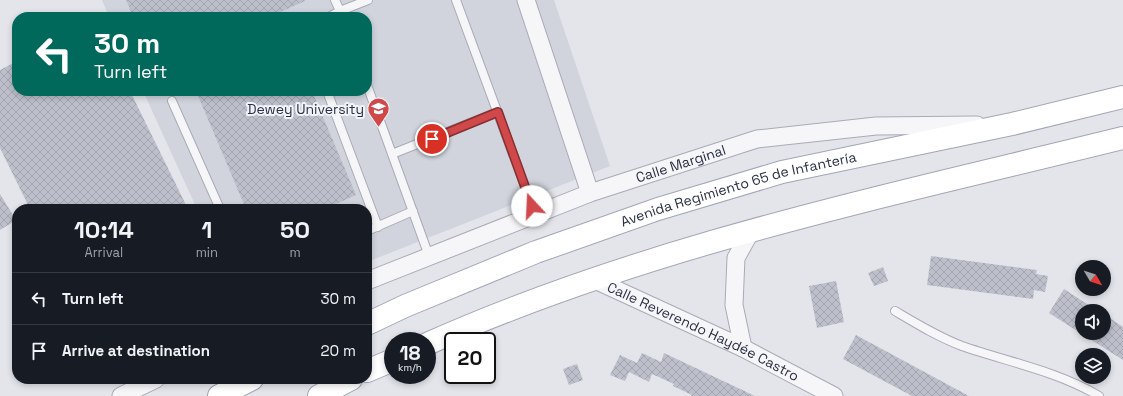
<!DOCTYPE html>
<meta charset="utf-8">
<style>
body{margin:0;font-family:"Space Grotesk",sans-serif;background:#242831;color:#f1f3f6;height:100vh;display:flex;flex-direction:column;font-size:15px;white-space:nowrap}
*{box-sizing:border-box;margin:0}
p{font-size:13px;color:#9ea1a6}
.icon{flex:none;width:22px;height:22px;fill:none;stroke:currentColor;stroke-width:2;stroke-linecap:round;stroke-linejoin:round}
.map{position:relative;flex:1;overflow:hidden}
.details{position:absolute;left:12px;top:204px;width:360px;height:180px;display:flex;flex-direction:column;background:#171b24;border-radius:16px;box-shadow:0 2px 6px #0003}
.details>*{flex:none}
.banner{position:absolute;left:12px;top:12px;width:360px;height:84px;border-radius:16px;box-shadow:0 2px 6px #0003;background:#00695c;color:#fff;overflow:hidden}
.needle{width:26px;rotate:129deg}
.tools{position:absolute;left:1075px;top:260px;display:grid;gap:8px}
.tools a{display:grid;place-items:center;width:36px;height:36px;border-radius:50%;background:#171b24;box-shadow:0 2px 6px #0003;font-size:20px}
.speed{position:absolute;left:384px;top:332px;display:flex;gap:8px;font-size:20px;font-weight:700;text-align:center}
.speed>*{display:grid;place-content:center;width:52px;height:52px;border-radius:50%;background:#171b24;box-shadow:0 2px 6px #0003;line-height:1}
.speed small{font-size:10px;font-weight:400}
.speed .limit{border:2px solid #111;border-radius:6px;background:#fff;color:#111}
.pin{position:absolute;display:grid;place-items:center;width:34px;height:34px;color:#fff;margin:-17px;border:2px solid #fff;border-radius:50%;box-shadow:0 1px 4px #0007}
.me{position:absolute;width:44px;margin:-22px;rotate:340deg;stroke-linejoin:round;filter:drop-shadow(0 0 3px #0008)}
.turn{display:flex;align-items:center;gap:14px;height:84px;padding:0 16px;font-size:18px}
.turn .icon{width:52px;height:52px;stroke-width:2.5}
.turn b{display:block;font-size:28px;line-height:34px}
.eta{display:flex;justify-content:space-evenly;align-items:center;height:68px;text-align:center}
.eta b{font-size:24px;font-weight:600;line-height:28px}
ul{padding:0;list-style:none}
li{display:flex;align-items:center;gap:12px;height:52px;padding:0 16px;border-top:1px solid #363941}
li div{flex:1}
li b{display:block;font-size:15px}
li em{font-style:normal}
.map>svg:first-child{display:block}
.built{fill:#d1d4dd}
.building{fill:url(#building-cross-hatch)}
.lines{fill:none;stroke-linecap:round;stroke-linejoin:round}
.service-casing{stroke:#a8abb6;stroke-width:10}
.minor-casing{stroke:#a8abb6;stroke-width:19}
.primary-casing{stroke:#a2a7b7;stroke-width:24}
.service{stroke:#f6f6f9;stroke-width:8}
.minor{stroke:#f6f6f9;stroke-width:17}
.primary{stroke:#fff;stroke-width:22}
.route-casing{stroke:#872f30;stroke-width:10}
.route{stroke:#d0484a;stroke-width:7}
.labels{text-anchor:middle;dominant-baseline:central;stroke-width:4;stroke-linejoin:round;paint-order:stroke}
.poi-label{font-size:14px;fill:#2a3044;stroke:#f3f4f8;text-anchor:end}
.street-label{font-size:14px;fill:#2a3044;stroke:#f3f4f8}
</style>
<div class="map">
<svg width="1123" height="396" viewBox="0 0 1123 396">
<defs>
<pattern id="building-cross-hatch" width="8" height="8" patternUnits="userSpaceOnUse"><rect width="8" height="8" fill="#bdc0cb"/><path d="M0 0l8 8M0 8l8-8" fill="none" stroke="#a3a5b0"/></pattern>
</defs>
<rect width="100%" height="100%" fill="#e3e5eb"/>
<!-- built -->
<path class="built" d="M 102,0 L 554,0 L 610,166 L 367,262 L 367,209 L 197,209 L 143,91 L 367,91 L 367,17 L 109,17 Z"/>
<!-- building -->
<path class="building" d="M 126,0 L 304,0 L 305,1 L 269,17 L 133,17 Z
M 17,61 L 17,91 L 130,91 L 188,209 L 30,209 L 0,148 L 0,70 Z
M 196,91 L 312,91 L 356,195 L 325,209 L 246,209 Z
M 0,194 L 16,220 L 0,230 Z
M 931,256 L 1037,270 L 1036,274 L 1048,276 L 1045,292 L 1034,290 L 1033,299 L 927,285 Z
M 883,267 L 888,281 L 874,286 L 868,273 Z
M 836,281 L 844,322 L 817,328 L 809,286 Z
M 1064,289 L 1098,311 L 1082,311 L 1082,333 L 1104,333 L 1104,314 L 1123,327 L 1123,360 L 1049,313 Z
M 856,335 L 969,396 L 912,396 L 843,359 Z
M 642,353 L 661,362 L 664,353 L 755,396 L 691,396 L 692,395 L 673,386 L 674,384 L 652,374 L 649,382 L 629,372 L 625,381 L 610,375 L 620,355 L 637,363 Z
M 577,364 L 583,380 L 569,385 L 563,369 Z"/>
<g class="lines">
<defs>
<path id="service" d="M 456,0 L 535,214
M 329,17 L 340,11 L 335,0
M 342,17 L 340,11 L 368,0
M 367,85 L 429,256
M 327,91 L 378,227
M 172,101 L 220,209
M 392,154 L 498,112
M 367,231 L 413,211
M 895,311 C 917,324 938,337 962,346 C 1008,362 1057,371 1099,396"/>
<g id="minor">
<path d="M 526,0 L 590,193"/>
<path id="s1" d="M 593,279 L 743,348 L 834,396"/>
<path id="s2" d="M 367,281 L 590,193 L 757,139 L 876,126 L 977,125"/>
<path d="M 743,348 L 734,305 L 736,258 L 751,231"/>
<path d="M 121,396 L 156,379"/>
</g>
<g id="primary">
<path id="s3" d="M 367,324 L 405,306 L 536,252 L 658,209 L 782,172 L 1012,124 L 1123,97"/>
<path d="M 427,344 C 649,245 888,196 1123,138"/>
<path d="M 367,371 L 393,360"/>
<path d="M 219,396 L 252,379"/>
<path d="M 319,396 L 351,379"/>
</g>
</defs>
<!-- service casing -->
<use href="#service" class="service-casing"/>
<!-- minor casing -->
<use href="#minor" class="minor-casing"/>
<!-- primary casing -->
<use href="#primary" class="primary-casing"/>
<!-- service -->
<use href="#service" class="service"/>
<!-- minor -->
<use href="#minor" class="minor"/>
<!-- primary -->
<use href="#primary" class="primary"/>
</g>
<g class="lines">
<defs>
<path id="route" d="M 432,139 L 498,112 L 532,206"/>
</defs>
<!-- route casing -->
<use href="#route" class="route-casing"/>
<!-- route -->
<use href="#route" class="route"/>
</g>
<!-- icons -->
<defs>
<symbol id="university-pin" viewBox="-11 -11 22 30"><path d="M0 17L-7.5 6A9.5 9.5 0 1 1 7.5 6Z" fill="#d0484a" stroke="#f3f4f8"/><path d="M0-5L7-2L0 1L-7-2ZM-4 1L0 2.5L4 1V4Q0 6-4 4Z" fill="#fff"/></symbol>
</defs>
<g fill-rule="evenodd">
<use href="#university-pin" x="366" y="96" width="25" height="34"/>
</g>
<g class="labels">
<!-- poi labels -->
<g class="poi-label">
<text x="364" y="109">Dewey University</text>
</g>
<!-- street labels -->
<g class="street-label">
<text stroke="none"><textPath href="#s2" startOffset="335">Calle Marginal</textPath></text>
<text stroke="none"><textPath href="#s3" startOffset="396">Avenida Regimiento 65 de Infantería</textPath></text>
<text stroke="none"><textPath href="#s1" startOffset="122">Calle Reverendo Haydée Castro</textPath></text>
</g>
</g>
</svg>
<div class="tools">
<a><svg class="needle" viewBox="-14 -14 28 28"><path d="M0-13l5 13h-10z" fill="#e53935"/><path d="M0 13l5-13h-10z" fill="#9ea1a6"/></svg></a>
<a><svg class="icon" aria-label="sound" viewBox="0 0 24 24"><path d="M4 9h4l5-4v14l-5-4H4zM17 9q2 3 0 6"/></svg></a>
<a><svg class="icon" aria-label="layers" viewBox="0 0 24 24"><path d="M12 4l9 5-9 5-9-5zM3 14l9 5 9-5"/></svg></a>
</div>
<div class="speed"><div>18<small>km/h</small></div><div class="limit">20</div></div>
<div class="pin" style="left:432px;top:139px;background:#d93025"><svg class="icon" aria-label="arrive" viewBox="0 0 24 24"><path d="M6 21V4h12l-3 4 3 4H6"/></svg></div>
<svg class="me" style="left:532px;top:206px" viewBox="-20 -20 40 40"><circle r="19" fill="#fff"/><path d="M0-13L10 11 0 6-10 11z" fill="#d0484a"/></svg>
<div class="banner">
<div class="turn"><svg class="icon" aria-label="left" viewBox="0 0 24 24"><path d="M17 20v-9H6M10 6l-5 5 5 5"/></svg><div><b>30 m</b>Turn left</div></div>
</div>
<section class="details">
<div class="eta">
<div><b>10:14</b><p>Arrival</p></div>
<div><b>1</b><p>min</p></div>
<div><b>50</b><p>m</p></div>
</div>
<ul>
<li><svg class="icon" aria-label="left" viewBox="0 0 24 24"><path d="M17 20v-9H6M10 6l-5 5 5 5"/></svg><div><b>Turn left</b></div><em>30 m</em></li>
<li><svg class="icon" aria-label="arrive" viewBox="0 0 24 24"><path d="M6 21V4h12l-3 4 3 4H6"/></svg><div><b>Arrive at destination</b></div><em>20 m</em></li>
</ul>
</section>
</div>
